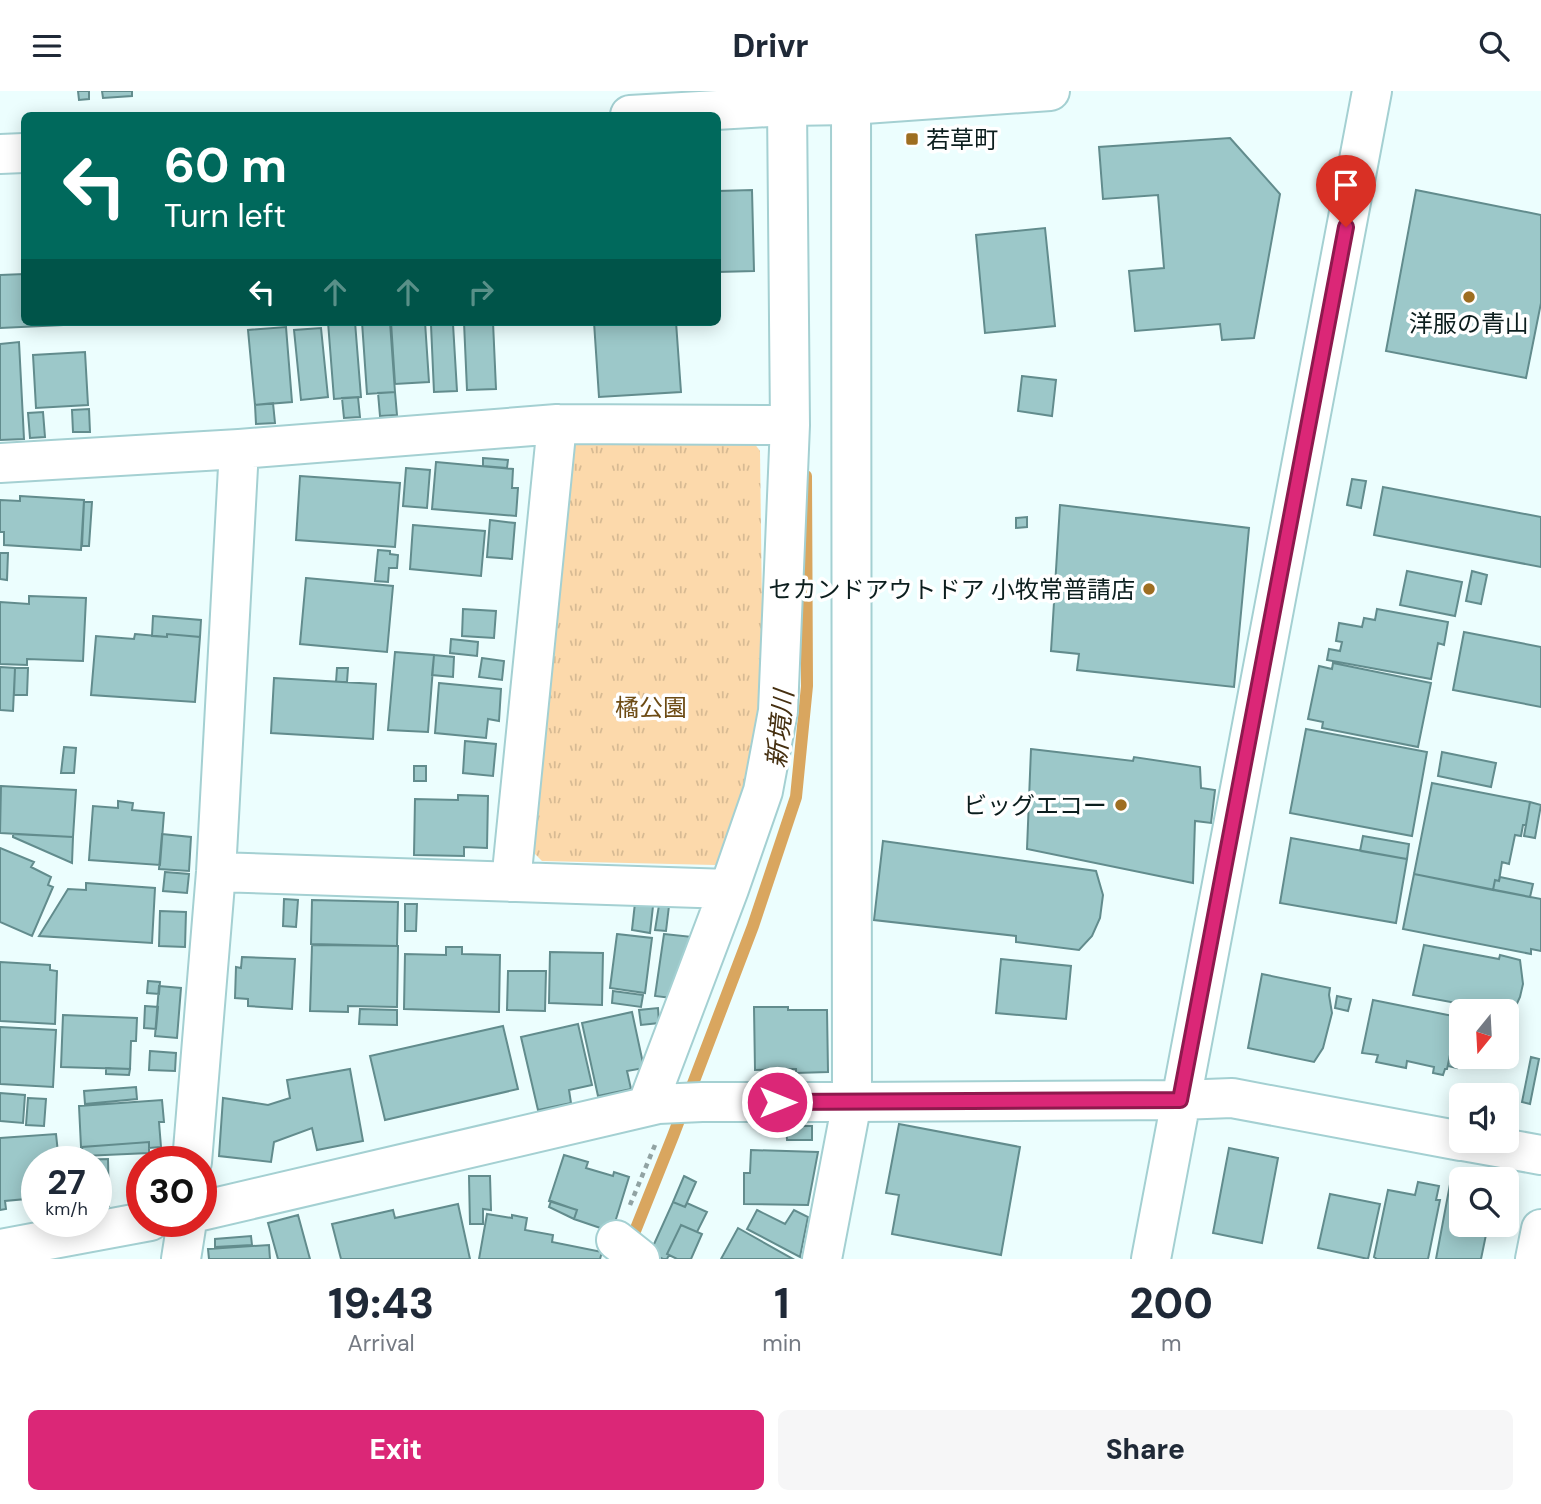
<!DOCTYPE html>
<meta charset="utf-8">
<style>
body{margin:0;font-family:"DM Sans","Noto Sans JP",sans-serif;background:#f6f6f7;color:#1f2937;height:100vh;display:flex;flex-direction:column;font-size:26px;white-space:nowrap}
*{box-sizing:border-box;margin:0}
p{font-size:23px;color:#747a83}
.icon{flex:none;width:38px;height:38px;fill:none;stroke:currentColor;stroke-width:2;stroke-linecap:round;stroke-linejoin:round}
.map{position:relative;height:1168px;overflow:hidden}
.details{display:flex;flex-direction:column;background:#fff;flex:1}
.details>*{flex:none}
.hud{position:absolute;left:21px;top:21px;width:700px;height:214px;border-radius:10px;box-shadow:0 4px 18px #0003;background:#00695c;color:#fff;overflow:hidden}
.needle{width:46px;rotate:198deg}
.controls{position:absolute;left:1449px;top:908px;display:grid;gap:14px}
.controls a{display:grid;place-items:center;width:70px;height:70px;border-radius:10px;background:#fff;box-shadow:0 4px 18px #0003;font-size:35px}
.speed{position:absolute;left:21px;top:1055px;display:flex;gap:14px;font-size:35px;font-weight:700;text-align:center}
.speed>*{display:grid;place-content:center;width:91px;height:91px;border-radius:50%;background:#fff;box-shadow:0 4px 18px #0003;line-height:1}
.speed small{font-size:18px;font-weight:400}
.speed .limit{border:10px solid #d22;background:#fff;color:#111}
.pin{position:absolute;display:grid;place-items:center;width:60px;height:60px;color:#fff;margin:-72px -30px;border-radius:50% 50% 50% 0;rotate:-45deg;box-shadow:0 0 7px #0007}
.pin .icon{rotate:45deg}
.me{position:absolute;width:77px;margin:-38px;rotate:90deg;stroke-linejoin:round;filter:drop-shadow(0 0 5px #0008)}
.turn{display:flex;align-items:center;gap:24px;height:147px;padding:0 28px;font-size:32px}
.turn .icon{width:91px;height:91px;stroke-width:2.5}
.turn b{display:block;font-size:49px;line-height:60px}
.lanes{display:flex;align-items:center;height:66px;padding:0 28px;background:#0003;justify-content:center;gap:35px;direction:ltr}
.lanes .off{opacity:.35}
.eta{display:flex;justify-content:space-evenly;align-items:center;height:119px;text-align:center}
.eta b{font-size:42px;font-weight:800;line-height:49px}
.action{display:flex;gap:14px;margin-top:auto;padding:14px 28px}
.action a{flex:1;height:80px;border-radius:10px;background:#db2777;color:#fff;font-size:28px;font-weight:800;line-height:80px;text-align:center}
.action a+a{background:#f6f6f7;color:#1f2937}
header{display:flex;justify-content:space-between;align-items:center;height:91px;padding:0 28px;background:#fff;font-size:32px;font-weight:800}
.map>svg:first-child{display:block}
.park{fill:url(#park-tufts)}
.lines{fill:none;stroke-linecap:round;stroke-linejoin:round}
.stream{stroke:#d9a65f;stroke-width:12}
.building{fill:#9cc8c9;stroke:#628c8d;stroke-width:2}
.street-casing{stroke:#a4d0d2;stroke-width:42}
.secondary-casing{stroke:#a4d0d2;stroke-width:42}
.path{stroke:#91a3a3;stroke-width:4.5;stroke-dasharray:5 5;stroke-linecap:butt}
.street{stroke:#fff;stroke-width:38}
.secondary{stroke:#fff;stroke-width:38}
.route-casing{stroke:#8e194d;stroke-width:18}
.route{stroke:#db2777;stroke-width:12}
.poi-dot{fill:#9e6e21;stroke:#fff;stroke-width:2.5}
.labels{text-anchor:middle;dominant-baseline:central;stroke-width:7;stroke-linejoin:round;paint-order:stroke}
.poi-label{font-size:24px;fill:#0c1e1e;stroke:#fff;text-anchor:end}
.park-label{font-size:24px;fill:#6d4b14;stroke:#fff}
.water-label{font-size:26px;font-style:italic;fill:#463011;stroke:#fff}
</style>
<header><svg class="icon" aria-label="menu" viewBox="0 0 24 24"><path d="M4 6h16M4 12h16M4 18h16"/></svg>Drivr<svg class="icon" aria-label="search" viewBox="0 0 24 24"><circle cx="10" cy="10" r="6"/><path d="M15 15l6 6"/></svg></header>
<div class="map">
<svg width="1541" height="1168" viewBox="0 0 1541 1168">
<defs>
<pattern id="park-tufts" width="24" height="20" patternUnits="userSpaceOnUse" patternTransform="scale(1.75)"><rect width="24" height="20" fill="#fcd9ab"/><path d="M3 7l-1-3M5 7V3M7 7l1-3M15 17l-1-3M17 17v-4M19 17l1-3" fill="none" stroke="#d7ba93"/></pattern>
</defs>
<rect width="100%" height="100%" fill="#ecfefe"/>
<!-- park -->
<path class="park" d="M 745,340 L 760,360 L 763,598 L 759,639 L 726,766 L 715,774 L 542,770 L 529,757 L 571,352 Z"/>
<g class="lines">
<!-- stream -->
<path class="stream" d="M 629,1155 L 673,1045 L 753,835 L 796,706 L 807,595 L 806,385"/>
</g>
<!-- building -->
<path class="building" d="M 78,0 L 89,0 L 89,8 L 79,9 Z
M 102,0 L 132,0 L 132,5 L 103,7 Z
M 1230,47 L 1280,103 L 1254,247 L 1222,249 L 1220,233 L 1135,240 L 1129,180 L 1164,177 L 1158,104 L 1103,108 L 1099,56 Z
M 752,99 L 754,180 L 718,181 L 718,100 Z
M 1416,99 L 1541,124 L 1541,212 L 1526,287 L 1386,260 Z
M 1045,137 L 1055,235 L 985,242 L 976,144 Z
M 24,183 L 24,231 L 105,231 L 105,232 L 0,237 L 0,184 Z
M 328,231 L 355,231 L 361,306 L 334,308 Z
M 362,231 L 390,231 L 395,301 L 367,303 Z
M 391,231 L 425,231 L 429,291 L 395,293 Z
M 464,231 L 493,231 L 496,298 L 467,299 Z
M 594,231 L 676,231 L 681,301 L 599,306 Z
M 453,233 L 457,300 L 434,301 L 431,234 Z
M 286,236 L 292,311 L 255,314 L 248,239 Z
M 321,237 L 328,306 L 301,309 L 294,239 Z
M 19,251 L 24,348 L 0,349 L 0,253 Z
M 85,261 L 88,314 L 36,317 L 33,264 Z
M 1022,285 L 1056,289 L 1052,325 L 1018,320 Z
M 395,301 L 397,324 L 380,325 L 378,302 Z
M 358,306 L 360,326 L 344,327 L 342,307 Z
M 273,312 L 275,332 L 256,333 L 255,314 Z
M 89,318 L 90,341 L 73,341 L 72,319 Z
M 43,321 L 45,346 L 30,347 L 28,322 Z
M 483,367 L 508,369 L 507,377 L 483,375 Z
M 436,371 L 513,378 L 512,397 L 518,397 L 516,425 L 432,418 Z
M 406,377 L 430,379 L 427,417 L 403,415 Z
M 300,385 L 400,392 L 395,456 L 296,449 Z
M 1352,388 L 1366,390 L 1361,417 L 1347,414 Z
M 1383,396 L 1541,426 L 1541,476 L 1374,444 Z
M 20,405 L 84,409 L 81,459 L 4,454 L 4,441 L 0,441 L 0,409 L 20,410 Z
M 84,411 L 92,411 L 89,455 L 82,455 Z
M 1060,414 L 1249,437 L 1234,596 L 1077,579 L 1079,563 L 1051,560 Z
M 1027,426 L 1027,436 L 1016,437 L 1016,427 Z
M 490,429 L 515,432 L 512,468 L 487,466 Z
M 413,434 L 485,440 L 481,485 L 410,478 Z
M 378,459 L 390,460 L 390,463 L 398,464 L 397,477 L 389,477 L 388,491 L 375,490 Z
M 0,462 L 8,462 L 7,489 L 0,488 Z
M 1407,480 L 1462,491 L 1455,525 L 1400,514 Z
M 1472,480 L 1487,484 L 1481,513 L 1466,510 Z
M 306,487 L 393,495 L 387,561 L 300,553 Z
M 29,505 L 86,507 L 83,570 L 27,568 L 27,574 L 0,573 L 0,511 L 29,513 Z
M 463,518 L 496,520 L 494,547 L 462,545 Z
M 1377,518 L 1448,531 L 1444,554 L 1438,552 L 1431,588 L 1327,569 L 1329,558 L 1340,560 L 1342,551 L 1336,550 L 1339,532 L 1362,536 L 1364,527 L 1375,529 Z
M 153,525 L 201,529 L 200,546 L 167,543 L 167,546 L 152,545 Z
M 1464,541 L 1541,556 L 1541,616 L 1453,599 Z
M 135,543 L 167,546 L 167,543 L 200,546 L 195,611 L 91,604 L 96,545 L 134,548 Z
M 451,548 L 478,551 L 477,565 L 450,562 Z
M 395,561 L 434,564 L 428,641 L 388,639 Z
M 434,564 L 454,566 L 453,586 L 432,584 Z
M 482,567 L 504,570 L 502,589 L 479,586 Z
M 1333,572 L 1431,592 L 1418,656 L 1322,637 L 1323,631 L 1308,628 L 1319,575 L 1332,578 Z
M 0,576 L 15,577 L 13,620 L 0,619 Z
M 15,577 L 28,577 L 27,604 L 14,604 Z
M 337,577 L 348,577 L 347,591 L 336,591 Z
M 274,587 L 376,593 L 373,648 L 271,642 Z
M 439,592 L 501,598 L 499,630 L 488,628 L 486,647 L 435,642 Z
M 1306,638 L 1427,661 L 1412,745 L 1290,722 Z
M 465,650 L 496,653 L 493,685 L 463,682 Z
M 64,656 L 76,657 L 74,682 L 61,682 Z
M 1031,658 L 1133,670 L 1134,666 L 1200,676 L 1201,697 L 1215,699 L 1211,732 L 1195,730 L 1193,792 L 1027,758 Z
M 1442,661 L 1496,672 L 1491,696 L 1438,685 Z
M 414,675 L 426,675 L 426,690 L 414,690 Z
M 1432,692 L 1530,711 L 1526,734 L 1523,734 L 1521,745 L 1515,744 L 1509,773 L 1502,771 L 1499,790 L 1495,789 L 1493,799 L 1414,783 Z
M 1,695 L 76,699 L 73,746 L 0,742 Z
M 458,704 L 488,705 L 487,757 L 464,756 L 464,765 L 414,764 L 415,708 L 458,709 Z
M 118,710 L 133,712 L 132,719 L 164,722 L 160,774 L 89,769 L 93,715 L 118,717 Z
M 1530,711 L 1541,714 L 1535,747 L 1524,745 Z
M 13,743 L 73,746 L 72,772 L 13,746 Z
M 162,743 L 191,746 L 189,780 L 159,778 Z
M 1363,745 L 1409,753 L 1407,768 L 1360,760 Z
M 1291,747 L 1407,768 L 1396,832 L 1280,812 Z
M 883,750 L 1096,780 L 1103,804 L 1100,827 L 1092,845 L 1079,859 L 1016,851 L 1016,845 L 874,829 Z
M 0,757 L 34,771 L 31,776 L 51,786 L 48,794 L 53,796 L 32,845 L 0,831 Z
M 165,781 L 189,783 L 187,802 L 163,800 Z
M 1414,783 L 1541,808 L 1541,860 L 1531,858 L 1531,863 L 1403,838 Z
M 1500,786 L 1533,793 L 1530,806 L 1493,799 L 1495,789 L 1499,790 Z
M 86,792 L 155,797 L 152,852 L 39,845 L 68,798 L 86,799 Z
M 284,808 L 298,809 L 296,836 L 283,835 Z
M 312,809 L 398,811 L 397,855 L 311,853 Z
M 635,812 L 653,815 L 650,842 L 632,839 Z
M 405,813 L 417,813 L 416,840 L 405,840 Z
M 659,814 L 669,815 L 666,840 L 655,839 Z
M 160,820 L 186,821 L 185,856 L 159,855 Z
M 617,843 L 652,847 L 645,902 L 610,897 Z
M 664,843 L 693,846 L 671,907 L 655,905 Z
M 312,854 L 398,855 L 397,916 L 348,915 L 348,921 L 310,920 Z
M 1424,854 L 1499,868 L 1500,864 L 1520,869 L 1523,893 L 1520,906 L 1514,919 L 1509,922 L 1507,920 L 1499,920 L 1413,904 Z
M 446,856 L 462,856 L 462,863 L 500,864 L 499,921 L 404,918 L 405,863 L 446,864 Z
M 550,861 L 603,862 L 602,914 L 549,912 Z
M 242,866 L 295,868 L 292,918 L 248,915 L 248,908 L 235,907 L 236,876 L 241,877 Z
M 1001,868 L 1071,875 L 1066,928 L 996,922 Z
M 0,871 L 50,874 L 50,879 L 57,880 L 55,933 L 0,930 Z
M 508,880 L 546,880 L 545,920 L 507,919 Z
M 1262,883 L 1330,897 L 1329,904 L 1332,922 L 1323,957 L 1314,971 L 1248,957 Z
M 148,890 L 160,891 L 159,903 L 147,902 Z
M 159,895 L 181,897 L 177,947 L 155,945 Z
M 613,900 L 643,904 L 641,916 L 612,912 Z
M 1337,905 L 1351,908 L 1348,920 L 1335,917 Z
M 1373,909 L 1458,926 L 1447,978 L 1445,978 L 1443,984 L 1433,982 L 1434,976 L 1407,970 L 1406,977 L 1376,971 L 1378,964 L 1362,962 Z
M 145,915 L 158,916 L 156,938 L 144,937 Z
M 754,916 L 788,916 L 788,919 L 827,919 L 828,981 L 796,982 L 796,978 L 755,979 Z
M 658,917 L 659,932 L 641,934 L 639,919 Z
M 360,918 L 397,919 L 397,934 L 359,933 Z
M 632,921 L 644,977 L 627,980 L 631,998 L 598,1005 L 582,932 Z
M 63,924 L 137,927 L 136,950 L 131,950 L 130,978 L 61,976 Z
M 578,933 L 592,994 L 569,999 L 571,1012 L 538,1019 L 521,946 Z
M 503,935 L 518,998 L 385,1029 L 370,965 Z
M 0,936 L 56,939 L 53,996 L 0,993 Z
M 1452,955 L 1461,957 L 1457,977 L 1448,975 Z
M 150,960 L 176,962 L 175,980 L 149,979 Z
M 1531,966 L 1539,968 L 1530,1013 L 1522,1011 Z
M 106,977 L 130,978 L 129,984 L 106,983 Z
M 350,978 L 363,1050 L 317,1059 L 312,1037 L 274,1051 L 271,1071 L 219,1065 L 223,1007 L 268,1014 L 290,1007 L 287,989 Z
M 136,996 L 137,1008 L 85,1013 L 84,1000 Z
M 0,1002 L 25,1004 L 23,1032 L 0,1030 Z
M 28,1007 L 46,1008 L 44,1035 L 26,1034 Z
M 162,1009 L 164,1031 L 159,1031 L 161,1056 L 149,1057 L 149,1051 L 81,1056 L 79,1015 Z
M 899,1033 L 1020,1056 L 1001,1164 L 892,1143 L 899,1104 L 886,1102 Z
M 786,1035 L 812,1035 L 812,1049 L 787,1049 Z
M 56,1043 L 59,1071 L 37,1071 L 37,1107 L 5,1110 L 6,1118 L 0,1119 L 0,1047 Z
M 149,1051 L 149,1062 L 83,1065 L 82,1056 Z
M 1229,1057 L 1278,1067 L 1262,1152 L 1213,1142 Z
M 751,1059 L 818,1061 L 808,1114 L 744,1113 L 744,1082 L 750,1082 Z
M 564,1064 L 588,1071 L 586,1077 L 613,1085 L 614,1081 L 629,1086 L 612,1141 L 574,1128 L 577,1119 L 549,1110 Z
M 108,1068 L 109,1115 L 96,1116 L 96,1071 L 68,1071 L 68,1069 Z
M 469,1085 L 490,1085 L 491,1119 L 483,1118 L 483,1133 L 470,1133 Z
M 684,1085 L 696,1091 L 685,1116 L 673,1111 Z
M 1451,1088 L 1461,1090 L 1461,1134 L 1488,1134 L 1481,1168 L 1436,1168 Z
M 1418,1091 L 1439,1095 L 1436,1109 L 1440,1109 L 1428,1168 L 1377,1168 L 1374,1166 L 1388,1099 L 1415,1104 Z
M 1330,1103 L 1380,1113 L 1368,1168 L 1318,1157 Z
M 551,1110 L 577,1119 L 574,1128 L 549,1116 Z
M 673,1111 L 685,1116 L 687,1112 L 707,1121 L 697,1141 L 681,1134 L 667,1163 L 669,1164 L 667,1168 L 663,1168 L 650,1162 Z
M 458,1113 L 470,1168 L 341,1168 L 332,1133 L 393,1119 L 395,1127 Z
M 757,1119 L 785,1133 L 794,1119 L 808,1126 L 800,1166 L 747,1138 Z
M 487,1123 L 512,1127 L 512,1124 L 527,1127 L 525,1139 L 553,1144 L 552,1151 L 602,1161 L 600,1168 L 479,1168 Z
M 298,1124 L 310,1168 L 278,1168 L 268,1132 Z
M 681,1134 L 702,1143 L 691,1168 L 677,1168 L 667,1163 Z
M 738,1137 L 793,1168 L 721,1168 Z
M 251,1145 L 252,1154 L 215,1156 L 215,1148 Z
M 269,1154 L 270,1168 L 209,1168 L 208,1158 Z"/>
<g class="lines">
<defs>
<path id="street" d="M 0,372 L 239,358 L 557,333 L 790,334
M 216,781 L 729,798
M 511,791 L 557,333
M 647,1015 L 729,798 L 763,700 L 778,620 L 790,334 L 787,15
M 192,1071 L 216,781 L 239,358
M 201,1120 L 658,1013 L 702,1011 L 852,1011
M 616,1149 L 640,1168
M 0,1158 L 150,1130
M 181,1168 L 187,1130
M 822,1168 L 852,1011 L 851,0
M 1535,1168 L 1541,1138"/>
<path id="secondary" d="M 630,24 L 787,15 L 850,14 L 1050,0
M 0,63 L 24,62
M 852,1011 L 1180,1009 L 1232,1007 L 1461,1050
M 1463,1050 L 1541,1064
M 1151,1168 L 1372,0"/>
</defs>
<!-- street casing -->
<use href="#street" class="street-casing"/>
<!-- secondary casing -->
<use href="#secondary" class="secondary-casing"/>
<!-- path -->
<path class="path" d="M 630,1114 L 655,1054"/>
<!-- street -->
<use href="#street" class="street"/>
<!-- secondary -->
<use href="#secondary" class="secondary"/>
</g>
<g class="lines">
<defs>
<path id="route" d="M 777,1011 L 1180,1009 L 1346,136"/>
</defs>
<!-- route casing -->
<use href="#route" class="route-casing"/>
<!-- route -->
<use href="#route" class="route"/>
</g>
<!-- markers -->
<g class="poi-dot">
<rect x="905" y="41" width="14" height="14" rx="3.5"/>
<circle cx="1469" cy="206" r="7"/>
<circle cx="1149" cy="498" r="7"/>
<circle cx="1121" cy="714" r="7"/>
</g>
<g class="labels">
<!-- poi labels -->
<g class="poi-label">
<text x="926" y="48" text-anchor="start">若草町</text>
<text x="1469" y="232" text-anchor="middle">洋服の青山</text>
<text x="1135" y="498">セカンドアウトドア 小牧常普請店</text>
<text x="1107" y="714">ビッグエコー</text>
</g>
<!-- park labels -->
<g class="park-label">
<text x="651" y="616">橘公園</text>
</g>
<!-- water labels -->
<g class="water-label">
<text transform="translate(780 638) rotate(-84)">新境川</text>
</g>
</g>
</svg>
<div class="controls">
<a><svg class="needle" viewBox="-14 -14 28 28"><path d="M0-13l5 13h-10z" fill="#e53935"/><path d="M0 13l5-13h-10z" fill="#747a83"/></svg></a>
<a><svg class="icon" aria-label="sound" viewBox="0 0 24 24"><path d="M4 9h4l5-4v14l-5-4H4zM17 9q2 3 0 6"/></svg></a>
<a><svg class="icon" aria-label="search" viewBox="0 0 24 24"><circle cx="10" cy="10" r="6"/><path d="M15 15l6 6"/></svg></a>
</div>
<div class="speed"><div>27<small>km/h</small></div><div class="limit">30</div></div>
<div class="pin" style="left:1346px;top:136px;background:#d93025"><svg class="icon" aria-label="arrive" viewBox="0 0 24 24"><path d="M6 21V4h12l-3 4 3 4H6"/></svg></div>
<svg class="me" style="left:777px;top:1011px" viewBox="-20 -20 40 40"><circle r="17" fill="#db2777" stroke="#fff" stroke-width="3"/><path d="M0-11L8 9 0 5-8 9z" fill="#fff"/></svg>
<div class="hud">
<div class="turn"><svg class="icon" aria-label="left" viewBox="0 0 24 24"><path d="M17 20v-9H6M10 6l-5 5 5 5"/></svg><div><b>60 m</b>Turn left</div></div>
<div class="lanes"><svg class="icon" aria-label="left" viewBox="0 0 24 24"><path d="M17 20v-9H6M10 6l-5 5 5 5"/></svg><svg class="icon off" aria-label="ahead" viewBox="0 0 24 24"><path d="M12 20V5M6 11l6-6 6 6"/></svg><svg class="icon off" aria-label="ahead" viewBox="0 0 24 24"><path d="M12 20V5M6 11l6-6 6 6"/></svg><svg class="icon off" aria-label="right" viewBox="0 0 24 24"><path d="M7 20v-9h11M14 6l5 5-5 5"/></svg></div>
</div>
</div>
<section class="details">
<div class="eta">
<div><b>19:43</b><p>Arrival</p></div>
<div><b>1</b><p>min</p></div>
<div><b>200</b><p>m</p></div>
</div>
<div class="action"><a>Exit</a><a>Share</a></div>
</section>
